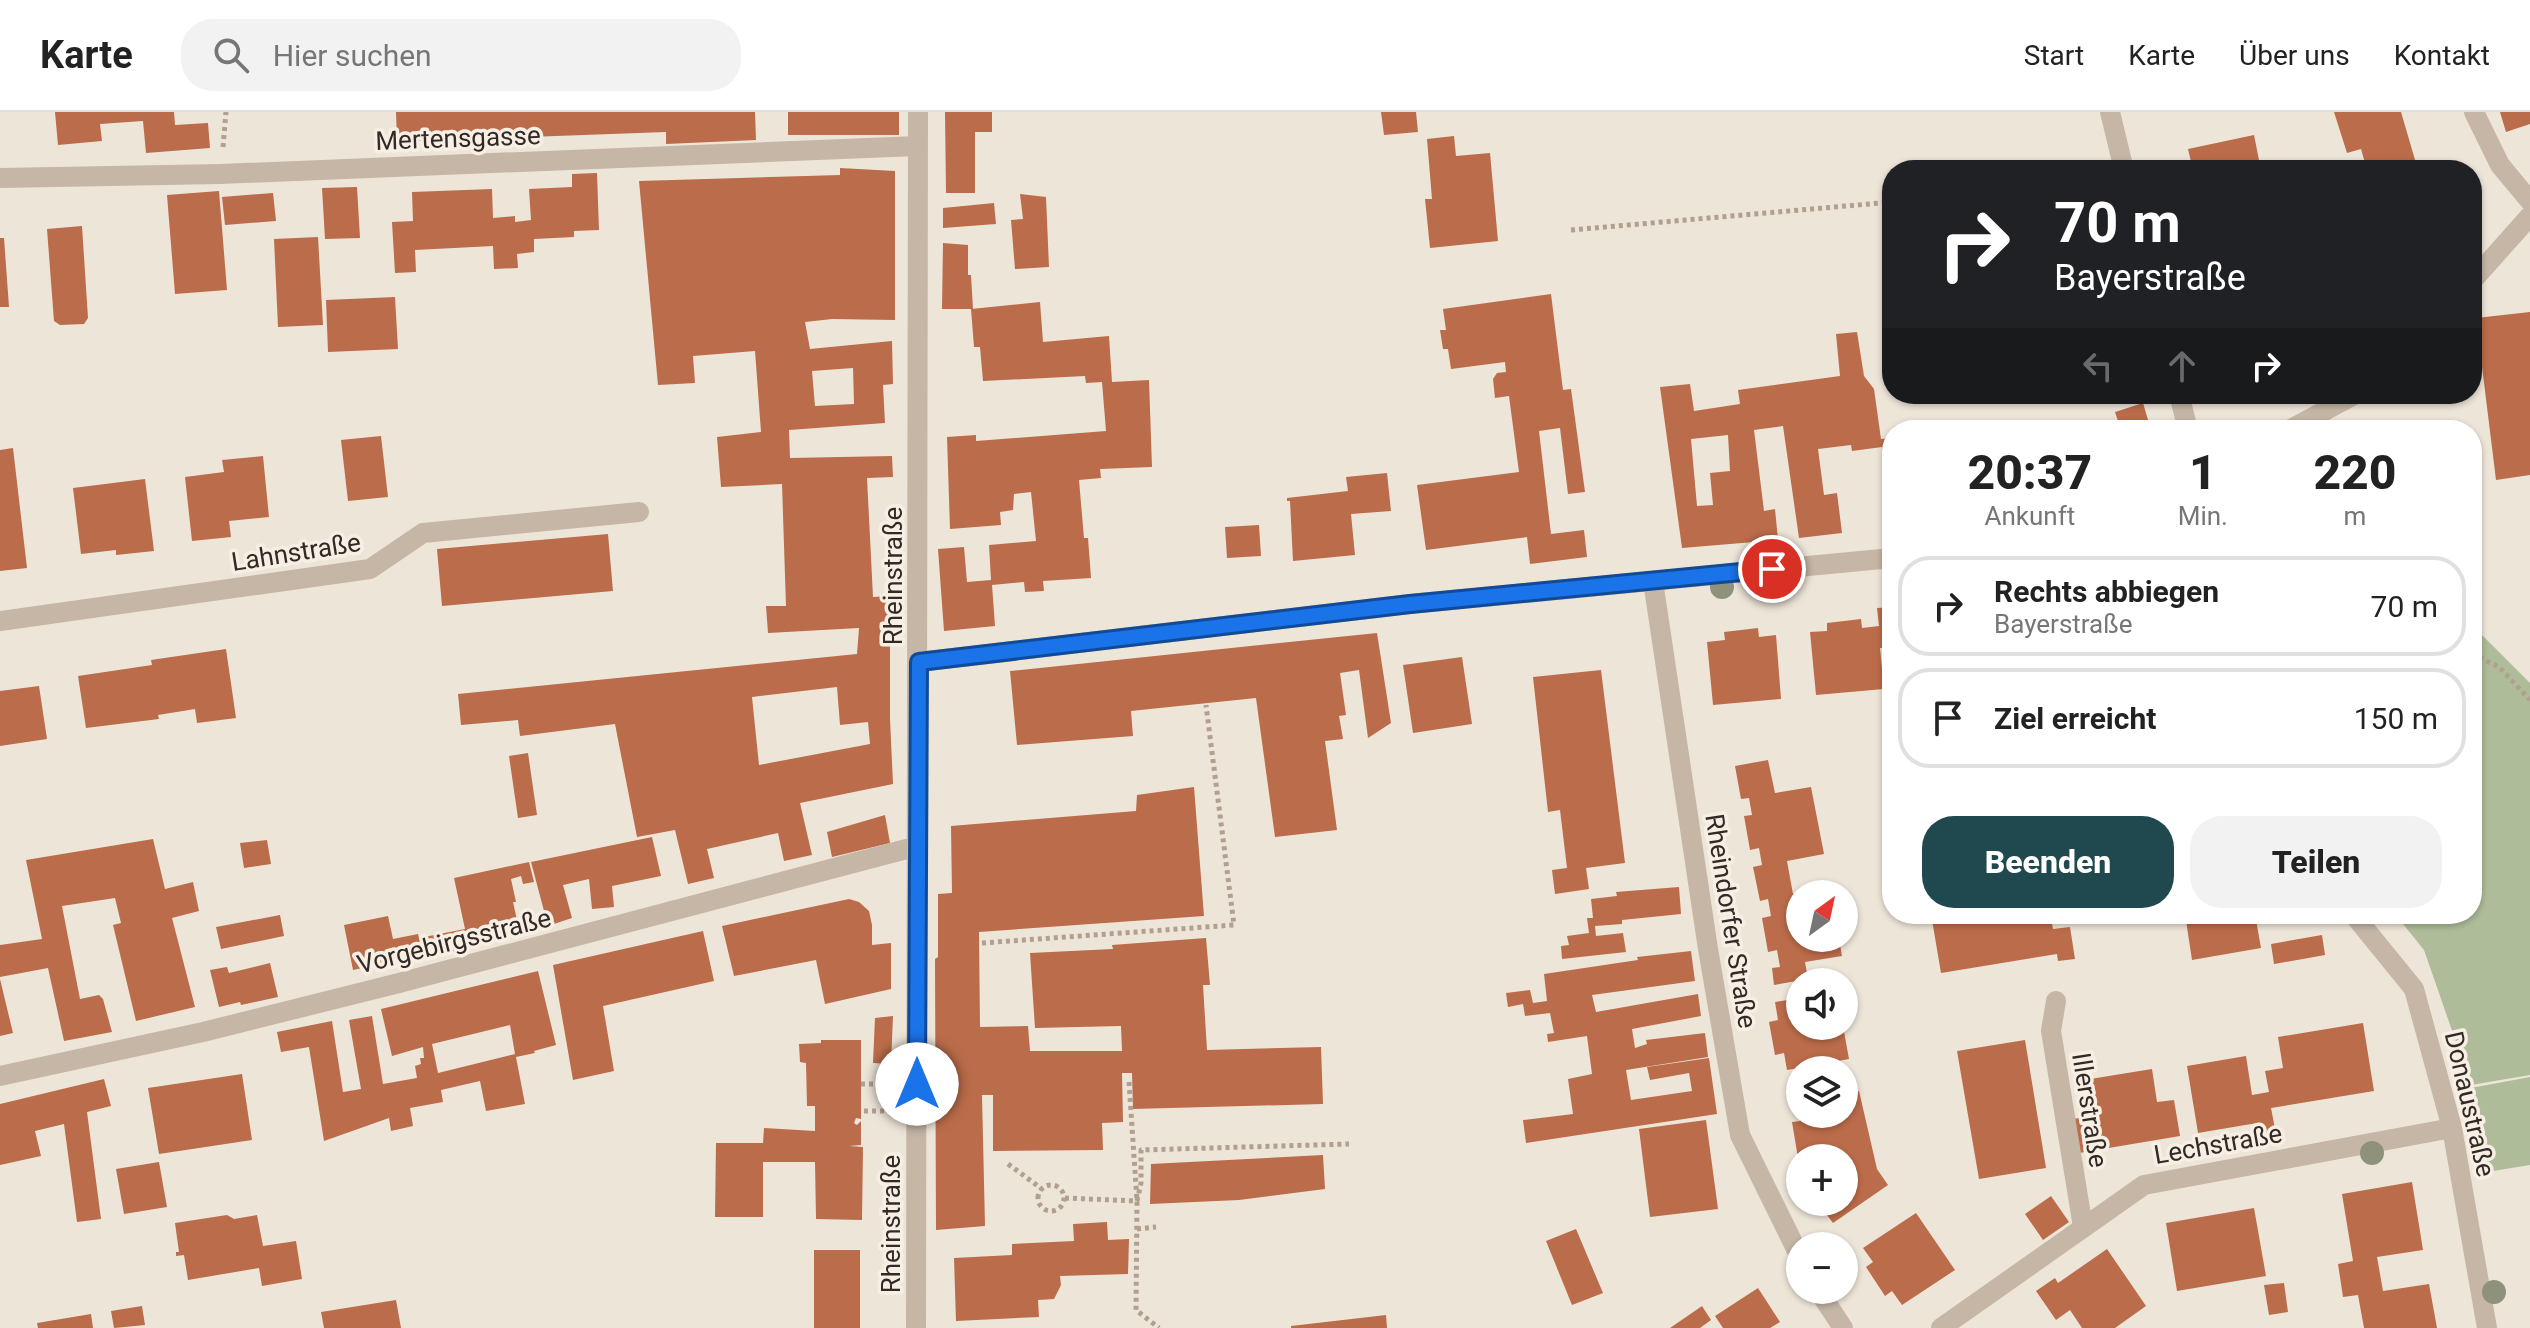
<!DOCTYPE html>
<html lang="de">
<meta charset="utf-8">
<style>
body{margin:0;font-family:Roboto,sans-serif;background:#f2f2f2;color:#222;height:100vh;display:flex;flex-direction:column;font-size:30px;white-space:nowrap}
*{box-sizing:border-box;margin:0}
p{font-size:26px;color:#767676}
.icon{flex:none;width:44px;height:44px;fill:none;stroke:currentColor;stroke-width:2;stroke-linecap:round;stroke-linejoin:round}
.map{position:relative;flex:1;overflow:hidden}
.sheet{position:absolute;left:1882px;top:308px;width:600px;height:504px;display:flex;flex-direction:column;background:#fff;border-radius:32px;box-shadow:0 2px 6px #0004}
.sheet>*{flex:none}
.banner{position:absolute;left:1882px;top:48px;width:600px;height:244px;border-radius:32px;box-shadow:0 2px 6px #0004;background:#202124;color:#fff;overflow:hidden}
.needle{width:52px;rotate:33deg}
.controls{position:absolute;left:1786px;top:768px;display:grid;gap:16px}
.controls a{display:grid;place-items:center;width:72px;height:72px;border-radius:50%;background:#fff;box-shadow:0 2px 6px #0004;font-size:40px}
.pin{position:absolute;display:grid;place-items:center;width:68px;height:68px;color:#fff;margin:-34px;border:4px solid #fff;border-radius:50%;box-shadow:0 2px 8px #0007}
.me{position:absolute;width:88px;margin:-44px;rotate:0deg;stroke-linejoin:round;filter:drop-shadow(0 0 6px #0008)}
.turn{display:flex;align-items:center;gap:28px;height:168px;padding:0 40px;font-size:36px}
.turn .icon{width:104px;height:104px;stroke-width:2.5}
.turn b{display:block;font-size:56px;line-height:68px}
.lanes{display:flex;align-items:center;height:76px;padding:0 40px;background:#0003;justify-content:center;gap:40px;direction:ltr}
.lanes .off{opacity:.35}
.eta{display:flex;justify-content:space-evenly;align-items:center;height:136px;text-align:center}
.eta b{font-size:48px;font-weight:800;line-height:56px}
.cta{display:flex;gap:16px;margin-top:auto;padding:16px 40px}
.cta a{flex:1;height:92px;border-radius:32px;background:#20494f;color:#fff;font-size:32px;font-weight:800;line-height:92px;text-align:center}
.cta a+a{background:#f2f2f2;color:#222}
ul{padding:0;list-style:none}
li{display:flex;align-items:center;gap:24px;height:100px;margin:0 16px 12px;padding:0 24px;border:4px solid #e0e0e0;border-radius:32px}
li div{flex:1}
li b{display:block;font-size:30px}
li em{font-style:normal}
header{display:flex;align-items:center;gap:48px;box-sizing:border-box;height:112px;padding:0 40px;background:#fff;border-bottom:2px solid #e0e0e0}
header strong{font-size:38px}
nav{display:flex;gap:44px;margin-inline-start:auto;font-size:28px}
.search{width:560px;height:72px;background:#f2f2f2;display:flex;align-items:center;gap:20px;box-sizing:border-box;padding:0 28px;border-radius:32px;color:#767676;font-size:30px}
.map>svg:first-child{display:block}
.green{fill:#aebc9a}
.building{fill:#bb6c4a;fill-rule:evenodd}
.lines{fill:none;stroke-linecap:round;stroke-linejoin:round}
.path{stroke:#b1a090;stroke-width:5;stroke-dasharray:4 4;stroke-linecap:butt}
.service{stroke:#c5b6a6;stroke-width:20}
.minor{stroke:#c5b6a6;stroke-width:20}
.tree{fill:#8e927a}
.route-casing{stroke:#114b97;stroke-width:20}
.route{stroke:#1a73e8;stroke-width:14}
.labels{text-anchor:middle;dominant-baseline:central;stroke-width:7;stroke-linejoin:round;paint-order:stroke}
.street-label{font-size:26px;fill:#322a26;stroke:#f7efe4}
</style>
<header>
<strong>Karte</strong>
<div class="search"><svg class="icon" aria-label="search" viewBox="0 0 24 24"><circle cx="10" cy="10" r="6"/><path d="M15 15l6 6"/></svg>Hier suchen</div>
<nav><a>Start</a><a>Karte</a><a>Über uns</a><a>Kontakt</a></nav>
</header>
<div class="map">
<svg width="2530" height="1216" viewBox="0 0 2530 1216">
<rect width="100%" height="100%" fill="#eee5d9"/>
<!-- green -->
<path class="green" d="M 2472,513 L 2530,571 L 2530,963 L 2471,973 L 2424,838 L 2395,802 L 2472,802 Z
M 2530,965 L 2530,1053 L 2487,1060 L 2471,976 Z"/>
<!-- building -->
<path class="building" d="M 55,0 L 174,0 L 175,13 L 208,11 L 210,36 L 146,41 L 143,9 L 100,12 L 102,29 L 58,33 Z
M 396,0 L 755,0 L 756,28 L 666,32 L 666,20 L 397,30 Z
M 788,0 L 899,0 L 899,23 L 788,23 Z
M 945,0 L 992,0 L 992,20 L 975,20 L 975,81 L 946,81 Z
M 1381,0 L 1416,0 L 1418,20 L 1384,23 Z
M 2334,0 L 2401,0 L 2418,58 L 2367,58 L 2361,37 L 2347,41 Z
M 2500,0 L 2530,0 L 2530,12 L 2506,20 Z
M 2254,23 L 2261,58 L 2193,58 L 2188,37 Z
M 1454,24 L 1456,44 L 1490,41 L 1498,129 L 1430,136 L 1425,87 L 1432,87 L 1427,27 Z
M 840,56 L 895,59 L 895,208 L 832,207 L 805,210 L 810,237 L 892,229 L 893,272 L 883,273 L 885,311 L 789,318 L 790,346 L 892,344 L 893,365 L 867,366 L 873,485 L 890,484 L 890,607 L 893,672 L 800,691 L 812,743 L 784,749 L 778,721 L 707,737 L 714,766 L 688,772 L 675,718 L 637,725 L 615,612 L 520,624 L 518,608 L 461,613 L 458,582 L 857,542 L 859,516 L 768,521 L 766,494 L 786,494 L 782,372 L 721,375 L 717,325 L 761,320 L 755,239 L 693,244 L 695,271 L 658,273 L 639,69 L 840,63 ZM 853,256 L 854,292 L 815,294 L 812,259 ZM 837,575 L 840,613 L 868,610 L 870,632 L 759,653 L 752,585 Z
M 597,61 L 599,118 L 574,119 L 574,125 L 534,127 L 534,140 L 517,142 L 518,156 L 494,157 L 493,134 L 415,138 L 416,160 L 395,161 L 392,110 L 413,109 L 412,80 L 492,77 L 493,106 L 515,104 L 515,110 L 531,108 L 529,77 L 572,75 L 572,62 Z
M 357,75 L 360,126 L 325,127 L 322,76 Z
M 219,79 L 227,178 L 175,182 L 167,83 Z
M 273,81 L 276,109 L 225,113 L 222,85 Z
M 1020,82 L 1046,85 L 1049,155 L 1015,157 L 1011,108 L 1023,107 Z
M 994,91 L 996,112 L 943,116 L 943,96 Z
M 82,114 L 88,206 L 84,212 L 60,213 L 54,209 L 47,117 Z
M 318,125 L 323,213 L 278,215 L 274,127 Z
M 0,126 L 4,126 L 9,195 L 0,195 Z
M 943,131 L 968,133 L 968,163 L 971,163 L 973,197 L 942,197 Z
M 1551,182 L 1563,278 L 1571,277 L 1585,380 L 1568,382 L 1560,316 L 1539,319 L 1551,422 L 1584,418 L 1587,445 L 1530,452 L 1527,425 L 1426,438 L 1417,373 L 1519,360 L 1509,284 L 1495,286 L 1493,267 L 1497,261 L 1506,260 L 1505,250 L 1451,257 L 1448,237 L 1443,237 L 1440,218 L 1446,218 L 1443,197 Z
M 395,185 L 398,237 L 328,240 L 326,188 Z
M 1040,190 L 1043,230 L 1109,224 L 1112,270 L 1149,268 L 1152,355 L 1100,357 L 1101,366 L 1079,368 L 1084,426 L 1088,426 L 1091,466 L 1043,469 L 1044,479 L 1025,480 L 1024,470 L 992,473 L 995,514 L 944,519 L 938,437 L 964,435 L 967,470 L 991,468 L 989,433 L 1036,429 L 1031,380 L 1014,382 L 1013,398 L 1000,400 L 1001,413 L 950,417 L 947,325 L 976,323 L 976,329 L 1106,319 L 1102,270 L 1086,271 L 1085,264 L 983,269 L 980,235 L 974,235 L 971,197 Z
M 2530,200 L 2530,363 L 2496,368 L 2476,206 Z
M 1857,220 L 1864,264 L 1874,277 L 1881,327 L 1892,326 L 1892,390 L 1882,335 L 1852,339 L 1851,333 L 1818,337 L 1824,383 L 1837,381 L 1842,421 L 1799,426 L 1783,314 L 1754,318 L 1764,399 L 1775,397 L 1778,428 L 1682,436 L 1660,275 L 1690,272 L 1694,299 L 1740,292 L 1738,278 L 1840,264 L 1836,222 ZM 1728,323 L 1730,359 L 1710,361 L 1713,393 L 1697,394 L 1691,327 Z
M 2143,291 L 2151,318 L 2121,318 L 2115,300 Z
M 381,324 L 388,385 L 348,389 L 341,328 Z
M 13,336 L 27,456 L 0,459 L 0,338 Z
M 263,344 L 269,405 L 229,409 L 231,425 L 192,429 L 185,365 L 224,360 L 222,348 Z
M 1387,361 L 1391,399 L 1351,402 L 1355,443 L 1293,449 L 1290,389 L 1287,389 L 1287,386 L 1348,379 L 1346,365 Z
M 145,367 L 154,439 L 116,443 L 116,438 L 81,442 L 73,376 Z
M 1259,413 L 1261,444 L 1227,446 L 1225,415 Z
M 608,422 L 613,479 L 442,494 L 437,437 Z
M 1892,495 L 1892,535 L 1880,536 L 1884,577 L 1816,583 L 1810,520 L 1827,519 L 1827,511 L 1861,507 L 1862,516 L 1879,514 L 1877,496 Z
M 1758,516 L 1759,525 L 1776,523 L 1781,587 L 1713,593 L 1707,530 L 1725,528 L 1724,520 Z
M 1377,521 L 1391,611 L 1368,626 L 1359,558 L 1340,561 L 1346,603 L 1339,604 L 1343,627 L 1325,629 L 1337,718 L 1275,725 L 1256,586 L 1131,599 L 1133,624 L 1017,633 L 1010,559 Z
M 226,537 L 236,606 L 197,611 L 195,597 L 158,603 L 159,607 L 86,616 L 78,564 L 152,553 L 151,548 Z
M 1462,545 L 1472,612 L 1413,621 L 1403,553 Z
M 1601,558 L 1625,751 L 1586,756 L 1589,777 L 1555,782 L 1552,758 L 1567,756 L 1560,698 L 1548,700 L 1533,565 Z
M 39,574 L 47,627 L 0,634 L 0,579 Z
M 528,641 L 537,703 L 518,706 L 509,644 Z
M 1768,648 L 1775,681 L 1811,675 L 1824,742 L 1787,749 L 1793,782 L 1800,781 L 1800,826 L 1839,826 L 1842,844 L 1805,850 L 1808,867 L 1774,873 L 1772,856 L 1780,855 L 1777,838 L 1768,840 L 1762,806 L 1771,804 L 1768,787 L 1760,789 L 1753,755 L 1762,753 L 1759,736 L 1750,738 L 1744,704 L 1752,703 L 1749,686 L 1741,687 L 1735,654 Z
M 1194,675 L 1204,804 L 979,820 L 980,915 L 1028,914 L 1030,939 L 1122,939 L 1121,914 L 1035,916 L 1030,841 L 1113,837 L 1112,833 L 1206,826 L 1210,873 L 1203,873 L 1207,938 L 1321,935 L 1323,992 L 1133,997 L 1132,961 L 1122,961 L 1123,1010 L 1102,1011 L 1103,1038 L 993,1039 L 993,983 L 982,983 L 985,1114 L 936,1118 L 935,847 L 938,845 L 938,782 L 952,781 L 951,714 L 1136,699 L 1137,683 Z
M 885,703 L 890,731 L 832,745 L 827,720 Z
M 652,725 L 661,764 L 612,774 L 614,795 L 592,797 L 589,767 L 563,773 L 572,806 L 548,814 L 531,750 Z
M 153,727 L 165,777 L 193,770 L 199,799 L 172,806 L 195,895 L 136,909 L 113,813 L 121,811 L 115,786 L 62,794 L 80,887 L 99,883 L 103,887 L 112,920 L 64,929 L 48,856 L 0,865 L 0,833 L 42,827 L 26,748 Z
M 267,728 L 271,752 L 244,756 L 240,731 Z
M 529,750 L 534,770 L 523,772 L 521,764 L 511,767 L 516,790 L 513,790 L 520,822 L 424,848 L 423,843 L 353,858 L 344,813 L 388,804 L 393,827 L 418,822 L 419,826 L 465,817 L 454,766 Z
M 1679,775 L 1681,802 L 1622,808 L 1622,812 L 1595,814 L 1596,824 L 1623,821 L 1626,840 L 1562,847 L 1561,834 L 1569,833 L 1567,824 L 1589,821 L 1587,806 L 1593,806 L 1591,787 L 1617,784 L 1616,780 Z
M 1830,776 L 1831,782 L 1803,782 L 1803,780 Z
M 849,787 L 859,790 L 869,799 L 872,813 L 872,833 L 891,831 L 891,877 L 825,892 L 816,848 L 734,864 L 722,814 Z
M 1931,802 L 2050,802 L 2053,817 L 2070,815 L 2075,847 L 2058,849 L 2057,842 L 1941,861 Z
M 2185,802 L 2255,802 L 2261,836 L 2192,848 Z
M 280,803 L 284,824 L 221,837 L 216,815 Z
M 703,819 L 714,869 L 603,894 L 614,959 L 573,968 L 553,853 Z
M 2322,823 L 2325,843 L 2274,852 L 2271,832 Z
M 1691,839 L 1695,869 L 1592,883 L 1596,900 L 1698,882 L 1701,904 L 1632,917 L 1635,936 L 1647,932 L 1646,928 L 1705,921 L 1708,945 L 1626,958 L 1631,988 L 1692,979 L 1689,961 L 1650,968 L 1647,955 L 1709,946 L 1717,1002 L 1526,1031 L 1523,1008 L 1573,1002 L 1568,967 L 1592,962 L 1587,924 L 1548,930 L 1547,922 L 1554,921 L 1550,901 L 1525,904 L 1523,892 L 1508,895 L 1506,881 L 1530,878 L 1533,891 L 1547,889 L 1544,862 L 1638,848 L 1637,845 Z
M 270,851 L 278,885 L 241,893 L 240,890 L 219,895 L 210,858 L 227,855 L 229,861 Z
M 538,859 L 556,933 L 534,939 L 535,941 L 516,945 L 525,992 L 486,999 L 480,969 L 441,978 L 443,990 L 410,996 L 413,1014 L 391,1019 L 389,1006 L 324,1029 L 309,935 L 281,940 L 277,920 L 332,909 L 343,980 L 361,977 L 349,908 L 372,904 L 383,972 L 417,966 L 415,954 L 421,952 L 420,946 L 424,946 L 423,935 L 392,944 L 381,897 ZM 510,913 L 515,942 L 438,961 L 432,932 Z
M 0,867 L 13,921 L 0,924 Z
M 1800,886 L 1800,914 L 1843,914 L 1849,947 L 1787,958 L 1784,941 L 1775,943 L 1769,910 L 1778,908 L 1775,890 Z
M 893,904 L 891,952 L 873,951 L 875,906 Z
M 2363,911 L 2374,979 L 2271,996 L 2276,1022 L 2259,1025 L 2257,1011 L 2198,1021 L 2187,954 L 2246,944 L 2252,983 L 2269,980 L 2265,959 L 2283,956 L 2278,925 Z
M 821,928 L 861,928 L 861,1007 L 856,1006 L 854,1011 L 857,1013 L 861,1009 L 861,1033 L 849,1034 L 863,1035 L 862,1108 L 816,1107 L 815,1050 L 763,1050 L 763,1105 L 715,1105 L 716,1031 L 763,1031 L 764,1016 L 815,1019 L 815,994 L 807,994 L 806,951 L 800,950 L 799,932 L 821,931 Z
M 2025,928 L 2046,1056 L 1979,1067 L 1957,939 Z
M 2152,957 L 2157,990 L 2174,988 L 2180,1024 L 2079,1041 L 2073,1007 L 2090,1004 L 2084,968 Z
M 242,962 L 252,1028 L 159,1042 L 148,976 Z
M 104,967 L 111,994 L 87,1000 L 101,1107 L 77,1110 L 64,1012 L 35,1019 L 41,1044 L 0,1053 L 0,992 Z
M 1859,979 L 1877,1057 L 1888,1073 L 1833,1111 L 1817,1090 L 1844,1090 L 1844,1046 L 1798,1046 L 1792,1010 L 1800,1009 L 1799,1002 L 1844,1002 L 1844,982 Z
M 1706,1008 L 1718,1097 L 1650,1105 L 1639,1017 Z
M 1323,1043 L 1325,1077 L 1239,1088 L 1150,1092 L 1151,1052 Z
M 159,1050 L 167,1095 L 124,1102 L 116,1057 Z
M 2412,1070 L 2423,1138 L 2377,1145 L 2383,1179 L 2429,1172 L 2437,1216 L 2364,1216 L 2358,1183 L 2343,1185 L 2338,1152 L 2353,1149 L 2342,1082 Z
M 2051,1084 L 2069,1110 L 2043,1128 L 2025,1102 Z
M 2254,1096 L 2266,1164 L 2177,1179 L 2166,1111 Z
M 1916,1101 L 1955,1158 L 1902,1193 L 1892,1179 L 1885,1184 L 1866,1155 L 1873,1150 L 1863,1136 Z
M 227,1103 L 234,1107 L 257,1103 L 263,1134 L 296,1129 L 302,1167 L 262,1174 L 259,1156 L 188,1168 L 184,1143 L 176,1144 L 176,1140 L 179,1140 L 175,1111 Z
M 1107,1110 L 1108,1128 L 1129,1127 L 1128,1162 L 1060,1164 L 1061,1173 L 1054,1187 L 1038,1188 L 1039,1205 L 956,1209 L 954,1146 L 1012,1143 L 1012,1132 L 1074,1129 L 1073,1112 Z
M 1576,1117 L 1603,1181 L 1572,1193 L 1546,1129 Z
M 2107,1137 L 2146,1194 L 2115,1216 L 2082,1216 L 2070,1198 L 2056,1208 L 2036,1179 L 2055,1166 L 2058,1171 Z
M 814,1138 L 860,1138 L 860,1216 L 814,1216 Z
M 2284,1171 L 2288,1200 L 2269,1203 L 2264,1173 Z
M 1758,1176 L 1780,1210 L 1770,1216 L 1723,1216 L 1715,1204 Z
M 396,1188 L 401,1216 L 324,1216 L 321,1200 Z
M 142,1194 L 145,1213 L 114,1216 L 111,1199 Z
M 1702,1194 L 1711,1208 L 1700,1216 L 1670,1216 Z
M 91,1202 L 93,1216 L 38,1216 L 37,1211 Z
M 1386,1203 L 1387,1216 L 1291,1216 L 1291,1214 Z"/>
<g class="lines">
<!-- path -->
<path class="path" d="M 223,35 L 226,0
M 1571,118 L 1892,90
M 2472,542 L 2499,555 L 2530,588
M 982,831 L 1234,813 L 1206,593
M 1129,970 L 1137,1089 L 1136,1198 L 1159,1216
M 861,972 L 888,972
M 864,999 L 887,999
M 1008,1052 L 1042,1077
M1038 1086a13 13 0 1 1 26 0a13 13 0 1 1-26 0Z
M 1065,1086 L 1137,1089 L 1141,1071 L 1141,1038 L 1349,1032
M 1137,1117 L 1156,1115"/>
<!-- service -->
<path class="service" d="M 2474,0 L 2500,53 L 2530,89"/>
<!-- minor -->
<path class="minor" d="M 2110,0 L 2124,58
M 0,66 L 220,62 L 917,34
M 2472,169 L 2530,104
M 2179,282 L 2188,318
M 2289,318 L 2356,282
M 1653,469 L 1708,837 L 1740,1023 L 1800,1145
M 0,509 L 370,457 L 423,421 L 639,400
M 919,550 L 1410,492 L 1892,446
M 2353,802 L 2414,877 L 2452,1016 L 2487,1216
M 2056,889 L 2051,919 L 2083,1115
M 0,964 L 203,920 L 399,871 L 918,734
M 1818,1178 L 1843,1216
M 916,1216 L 918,0
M 1941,1216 L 2144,1073 L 2452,1016"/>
</g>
<!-- trees -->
<g class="tree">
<circle cx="1722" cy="475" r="12"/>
<circle cx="2372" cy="1041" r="12"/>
<circle cx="2494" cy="1180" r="12"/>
</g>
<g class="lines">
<defs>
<path id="route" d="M 917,972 L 919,550 L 1410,492 L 1772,457"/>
</defs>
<!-- route casing -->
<use href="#route" class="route-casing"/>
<!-- route -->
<use href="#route" class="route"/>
</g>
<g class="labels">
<!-- street labels -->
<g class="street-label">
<text transform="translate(458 26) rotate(-2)">Mertensgasse</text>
<text transform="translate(296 440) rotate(-9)">Lahnstraße</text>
<text transform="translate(893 464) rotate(-90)">Rheinstraße</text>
<text transform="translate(1731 809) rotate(81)">Rheindorfer Straße</text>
<text transform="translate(454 829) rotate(-14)">Vorgebirgsstraße</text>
<text transform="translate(2470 992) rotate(77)">Donaustraße</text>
<text transform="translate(2090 998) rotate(81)">Illerstraße</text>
<text transform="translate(2218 1032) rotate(-10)">Lechstraße</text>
<text transform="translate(891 1112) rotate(-90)">Rheinstraße</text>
</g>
</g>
</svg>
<div class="controls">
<a><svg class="needle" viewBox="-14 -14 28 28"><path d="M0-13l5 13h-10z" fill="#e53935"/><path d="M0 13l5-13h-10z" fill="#767676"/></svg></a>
<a><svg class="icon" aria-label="sound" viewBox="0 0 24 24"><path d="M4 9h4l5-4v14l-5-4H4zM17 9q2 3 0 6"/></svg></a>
<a><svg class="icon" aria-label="layers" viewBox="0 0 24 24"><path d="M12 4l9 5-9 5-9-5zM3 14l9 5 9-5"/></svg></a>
<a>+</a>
<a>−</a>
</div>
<div class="pin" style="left:1772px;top:457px;background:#d93025"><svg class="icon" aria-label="arrive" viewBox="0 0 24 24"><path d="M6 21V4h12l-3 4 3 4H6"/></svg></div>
<svg class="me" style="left:917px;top:972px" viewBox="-20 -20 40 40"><circle r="19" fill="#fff"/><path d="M0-13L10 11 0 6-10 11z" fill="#1a73e8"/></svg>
<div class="banner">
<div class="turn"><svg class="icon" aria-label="right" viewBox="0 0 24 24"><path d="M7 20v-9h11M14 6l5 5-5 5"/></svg><div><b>70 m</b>Bayerstraße</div></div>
<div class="lanes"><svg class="icon off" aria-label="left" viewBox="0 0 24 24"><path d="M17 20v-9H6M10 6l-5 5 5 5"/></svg><svg class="icon off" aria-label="ahead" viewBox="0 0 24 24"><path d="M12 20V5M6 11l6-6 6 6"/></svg><svg class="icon" aria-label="right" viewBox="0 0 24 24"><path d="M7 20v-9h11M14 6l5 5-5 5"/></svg></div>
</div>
<section class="sheet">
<div class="eta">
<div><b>20:37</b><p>Ankunft</p></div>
<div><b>1</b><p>Min.</p></div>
<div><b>220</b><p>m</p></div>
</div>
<ul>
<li><svg class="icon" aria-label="right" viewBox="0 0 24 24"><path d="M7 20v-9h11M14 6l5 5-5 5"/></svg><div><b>Rechts abbiegen</b><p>Bayerstraße</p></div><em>70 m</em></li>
<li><svg class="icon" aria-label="arrive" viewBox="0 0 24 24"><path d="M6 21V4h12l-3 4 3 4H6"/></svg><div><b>Ziel erreicht</b></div><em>150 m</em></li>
</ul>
<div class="cta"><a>Beenden</a><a>Teilen</a></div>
</section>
</div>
